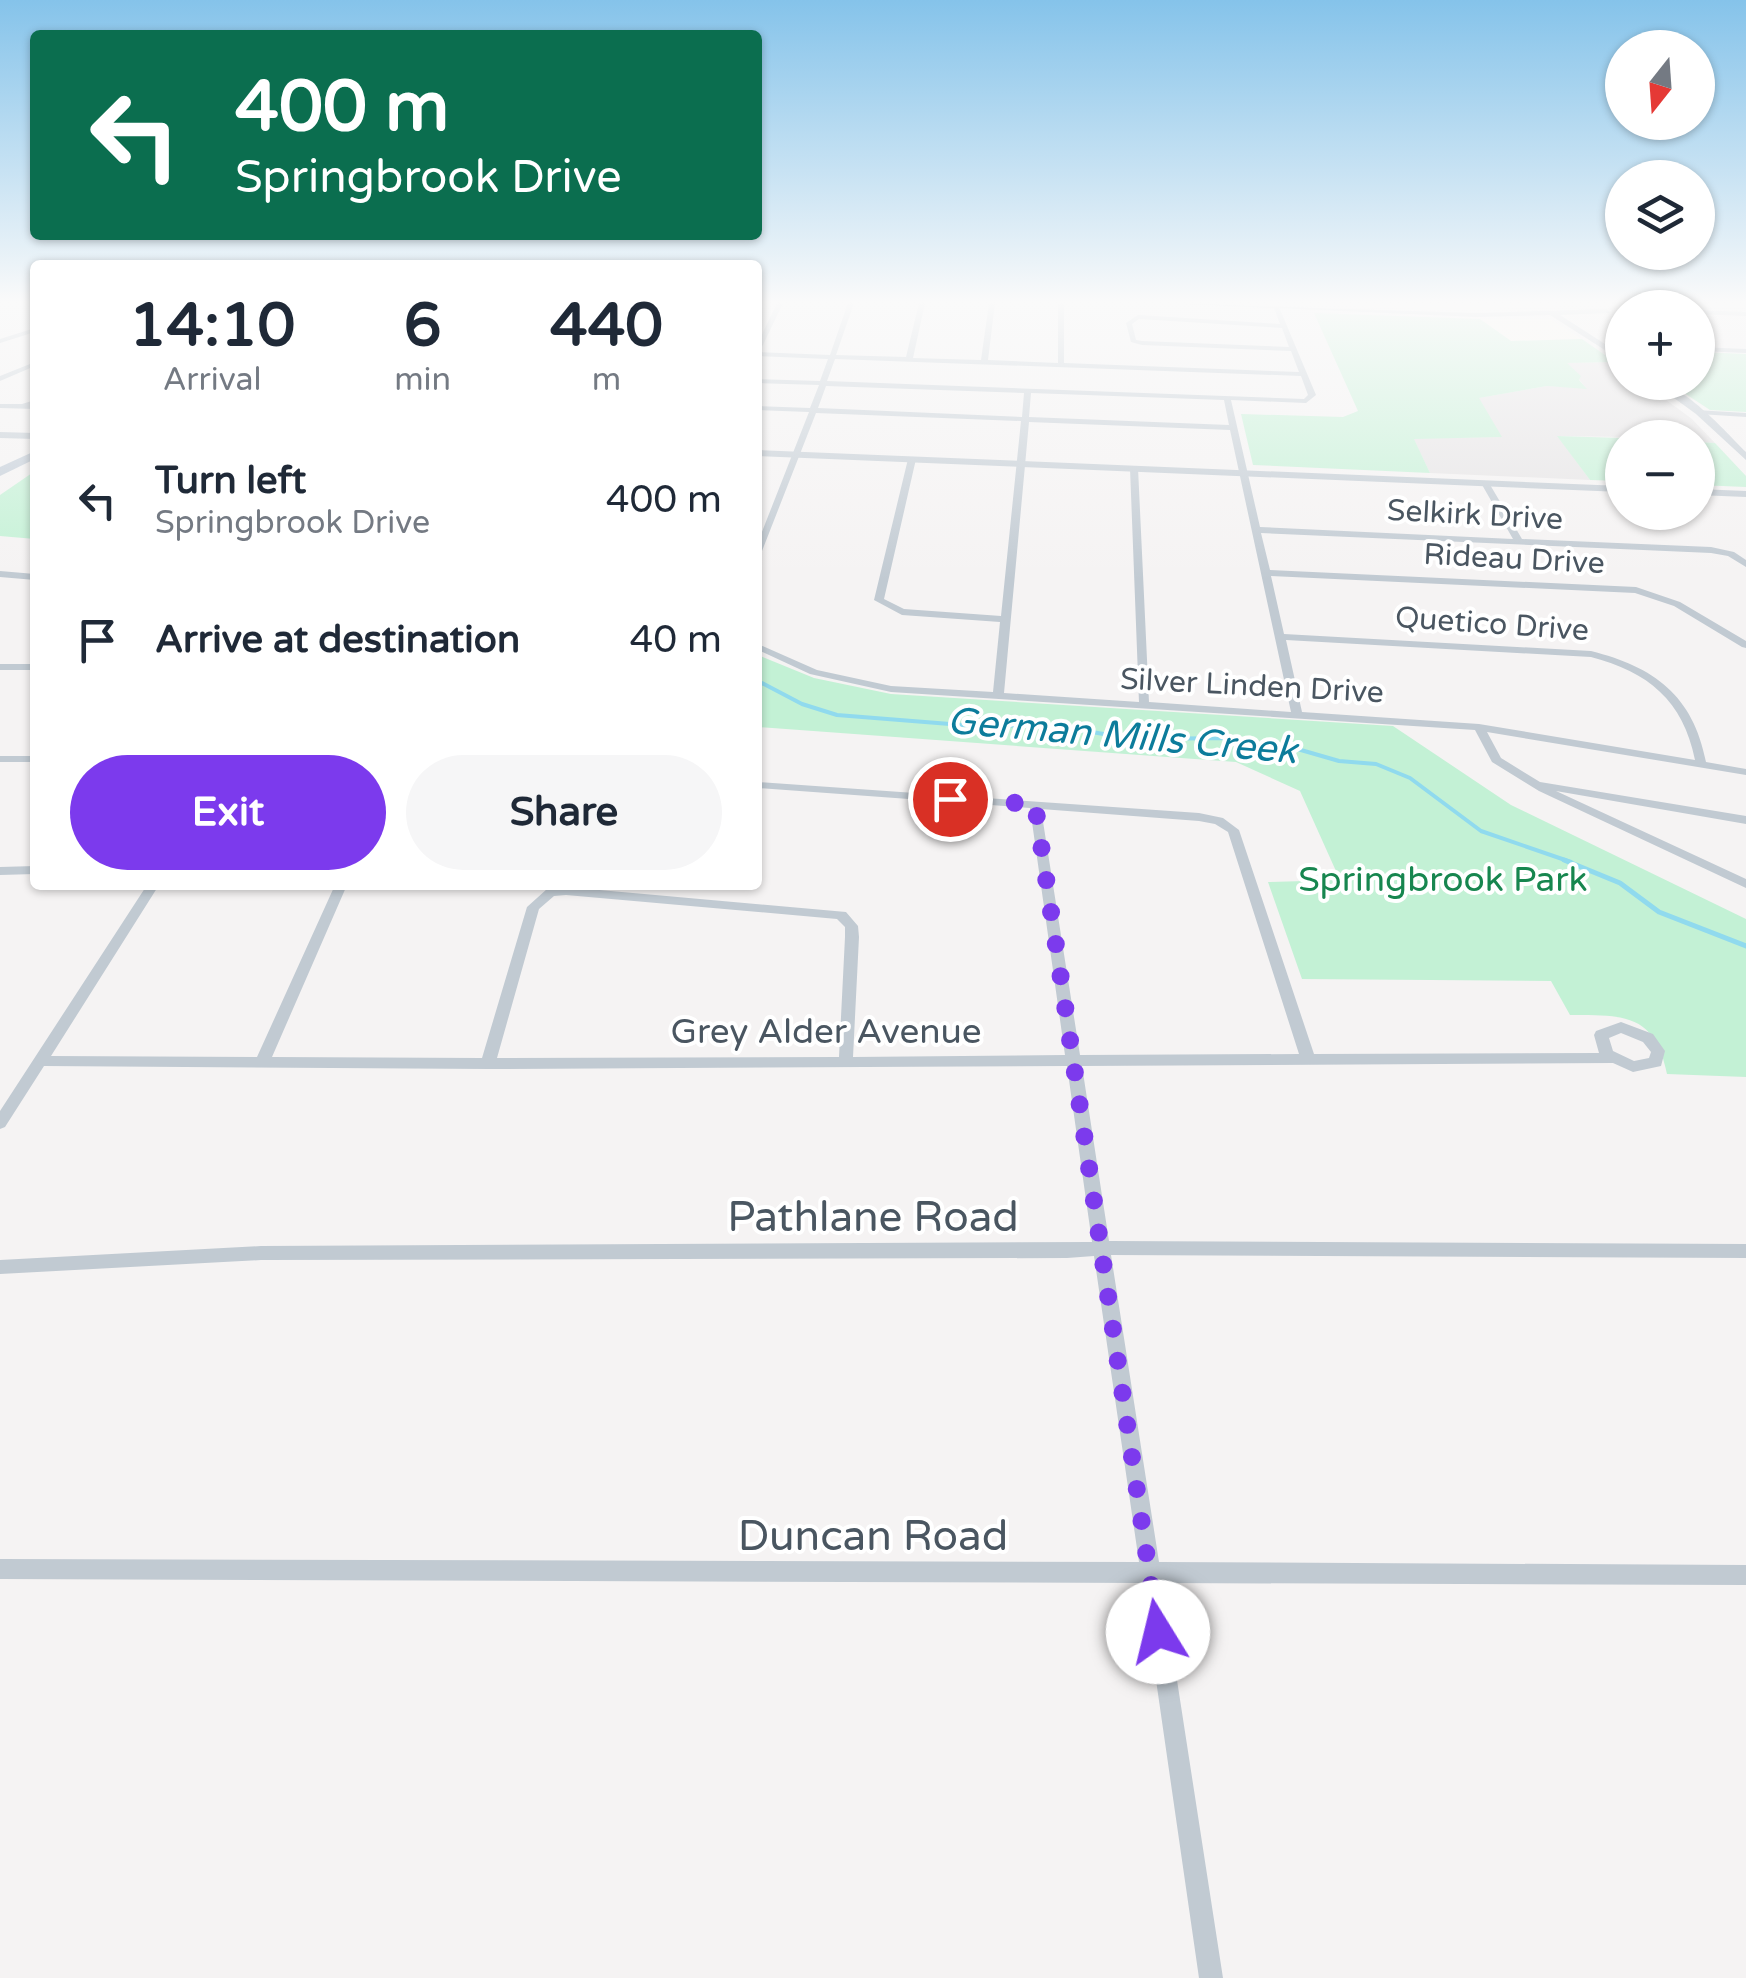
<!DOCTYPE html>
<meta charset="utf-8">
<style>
body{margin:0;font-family:"Varela Round",sans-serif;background:#f6f6f7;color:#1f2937;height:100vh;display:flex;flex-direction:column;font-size:38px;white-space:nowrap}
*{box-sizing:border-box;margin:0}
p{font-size:32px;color:#747a83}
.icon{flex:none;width:55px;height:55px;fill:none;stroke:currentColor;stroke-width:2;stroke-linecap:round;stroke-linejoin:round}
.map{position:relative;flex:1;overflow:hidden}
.side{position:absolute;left:30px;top:260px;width:732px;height:630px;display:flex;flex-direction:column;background:#fff;border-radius:10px;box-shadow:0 2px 8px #0004}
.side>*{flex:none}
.guide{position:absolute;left:30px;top:30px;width:732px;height:210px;border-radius:10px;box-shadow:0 2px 8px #0004;background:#0b6e4f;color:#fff;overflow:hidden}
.needle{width:65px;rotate:197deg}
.tools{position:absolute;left:1605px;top:30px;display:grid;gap:20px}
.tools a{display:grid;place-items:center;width:110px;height:110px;border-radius:50%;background:#fff;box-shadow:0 2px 8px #0004;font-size:50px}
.pin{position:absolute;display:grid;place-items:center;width:85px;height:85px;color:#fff;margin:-42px;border:5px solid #fff;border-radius:50%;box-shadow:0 2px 10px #0007}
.me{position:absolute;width:110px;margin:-55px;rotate:351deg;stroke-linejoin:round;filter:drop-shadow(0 0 8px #0008)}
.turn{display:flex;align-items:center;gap:35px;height:210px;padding:0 40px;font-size:45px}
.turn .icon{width:130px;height:130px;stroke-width:2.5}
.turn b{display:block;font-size:70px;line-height:85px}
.eta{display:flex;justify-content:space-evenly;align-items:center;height:170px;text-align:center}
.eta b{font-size:60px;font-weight:700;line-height:70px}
.primary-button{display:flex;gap:20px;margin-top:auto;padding:20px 40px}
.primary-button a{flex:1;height:115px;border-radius:60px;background:#7c3aed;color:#fff;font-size:40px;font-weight:700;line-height:115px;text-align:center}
.primary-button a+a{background:#f6f6f7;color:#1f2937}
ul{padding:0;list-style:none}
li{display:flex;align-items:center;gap:30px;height:140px;padding:0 40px}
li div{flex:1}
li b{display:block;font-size:38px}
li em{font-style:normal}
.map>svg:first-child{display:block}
.commercial{fill:#fdf9ef}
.education{fill:#e6e4e5}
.green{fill:#c3f1d5}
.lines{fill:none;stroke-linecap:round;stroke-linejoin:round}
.stream-far1{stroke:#90daee;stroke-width:4}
.stream{stroke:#90daee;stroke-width:5}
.minor{fill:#c1cad2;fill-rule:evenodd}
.tertiary{fill:#c1cad2;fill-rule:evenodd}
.secondary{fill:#c1cbd6;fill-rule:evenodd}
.route{stroke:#7c3aed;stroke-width:18;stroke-dasharray:0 32.4}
.labels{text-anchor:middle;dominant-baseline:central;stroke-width:8;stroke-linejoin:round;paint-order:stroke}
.far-street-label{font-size:30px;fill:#4a5661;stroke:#fff}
.park-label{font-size:35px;fill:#17864f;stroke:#fff}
.street-label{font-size:35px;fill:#4a5661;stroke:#fff}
.water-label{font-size:38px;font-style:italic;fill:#0c7c9b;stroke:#fff}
.near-street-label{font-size:42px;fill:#4a5661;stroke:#fff}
</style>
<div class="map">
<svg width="1746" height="1978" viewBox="0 0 1746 1978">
<rect width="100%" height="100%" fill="#f5f3f3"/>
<!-- commercial -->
<path class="commercial" d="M 1235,303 L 1746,303 L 1746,308 L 1569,306 L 1460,310 Z
M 1480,319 L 1550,319 L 1582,339 L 1511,341 Z"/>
<!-- education -->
<path class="education" d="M 1615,362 L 1622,367 L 1622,382 L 1643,383 L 1692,419 L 1715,443 L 1698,442 L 1698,438 L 1558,436 L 1590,480 L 1430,473 L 1413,438 L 1501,437 L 1478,398 L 1547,386 L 1586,388 L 1566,363 Z"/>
<!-- green -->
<path class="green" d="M 1314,313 L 1480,319 L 1511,341 L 1582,339 L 1615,362 L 1567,363 L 1581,376 L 1579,380 L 1587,389 L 1547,386 L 1479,398 L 1502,437 L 1414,439 L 1430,473 L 1253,465 L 1241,414 L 1343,417 L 1358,411 Z
M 1698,352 L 1746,354 L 1746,412 L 1710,410 L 1669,383 L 1698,382 Z
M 1557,436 L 1622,438 L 1622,481 L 1590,480 Z
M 1698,442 L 1715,443 L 1746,476 L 1746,487 L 1698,485 Z
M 35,471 L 35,539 L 0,536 L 0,495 Z
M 758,655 L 814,678 L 891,694 L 1393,726 L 1511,805 L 1746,919 L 1746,1077 L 1667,1074 C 1655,1014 1625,1015 1570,1015 L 1551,981 L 1302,979 L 1268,882 L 1340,880 L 1300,791 L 1236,762 L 758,727 Z"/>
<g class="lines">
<!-- stream-far1 -->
<path class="stream-far1" d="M 758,681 L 802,704 L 837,715 L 975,726 L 1052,725 L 1132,739 L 1233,738 L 1267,747 L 1294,748 L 1339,761 L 1376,764 L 1410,778 L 1481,831 L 1571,862"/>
<!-- stream -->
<path class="stream" d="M 1564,860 L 1620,883 L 1659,912 L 1746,946"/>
<!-- minor -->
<path class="minor" d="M 777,303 L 783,303 L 761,349 L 758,351 L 758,343 Z
M 848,303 L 854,303 L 836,355 L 906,357 L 919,303 L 925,303 L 913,358 L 981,360 L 989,303 L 995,303 L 988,360 L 1058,363 L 1058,303 L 1064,303 L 1064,363 L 1299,372 L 1291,351 L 1142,345 L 1131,342 L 1126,323 L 1138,315 L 1280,324 L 1274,308 L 1279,307 L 1316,395 L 1306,403 L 1231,400 L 1260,527 L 1513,539 L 1481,483 L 1485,481 L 1489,483 L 1522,539 L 1711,547 L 1734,552 L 1746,560 L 1746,567 L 1728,556 L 1711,553 L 1261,533 L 1270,570 L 1636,587 L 1680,602 L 1746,641 L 1746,648 L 1742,647 L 1674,606 L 1635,593 L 1271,576 L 1284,634 L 1591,651 C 1654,667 1693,695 1706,762 L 1746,769 L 1746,775 L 1487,732 L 1501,758 L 1540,782 L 1746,816 L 1746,824 L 1556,791 L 1746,879 L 1746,888 L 1539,791 L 1492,762 L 1475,730 L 891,692 L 810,674 L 758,650 L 758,644 L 817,670 L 891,686 L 993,692 L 1000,622 L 902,615 L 874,600 L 908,459 L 912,457 L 916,459 L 884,599 L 904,609 L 1001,616 L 1021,421 L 816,413 L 762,551 L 758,554 L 758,542 L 809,412 L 758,410 L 758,406 L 810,408 L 819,385 L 758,383 L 758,379 L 820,381 L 828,359 L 758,356 L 758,352 L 830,355 ZM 1139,319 L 1282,328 L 1289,347 L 1142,341 L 1136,340 L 1132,324 ZM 835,359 L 1301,376 L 1308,395 L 1304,399 L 827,381 ZM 826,386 L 1024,393 L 1022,417 L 818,408 ZM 1031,393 L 1224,400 L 1229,425 L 1029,417 ZM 1029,422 L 1230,430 L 1291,712 L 1149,702 L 1138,468 L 1134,466 L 1130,468 L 1139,702 L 1004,693 ZM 1286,640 L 1591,657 C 1648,672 1683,700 1695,760 L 1479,724 L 1302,712 Z
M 35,328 L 35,332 L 0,343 L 0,339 Z
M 1606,346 L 1622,346 L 1622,350 L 1604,349 Z
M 1698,347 L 1746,349 L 1746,353 L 1698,351 Z
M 35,362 L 35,366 L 0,381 L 0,376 Z
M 35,400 L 35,409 L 0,408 L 0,404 L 22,404 Z
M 1696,410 L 1746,413 L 1746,417 L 1699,414 L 1696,414 Z
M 0,571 L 35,574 L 35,580 L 0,577 Z
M 0,664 L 35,664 L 35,670 L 0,670 Z
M 0,756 L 35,756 L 35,762 L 0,762 Z
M 758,782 L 1199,813 L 1223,818 L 1239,830 L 1314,1054 L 1599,1053 L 1594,1035 L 1596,1031 L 1621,1022 L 1653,1034 L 1665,1051 L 1661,1066 L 1633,1072 L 1613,1063 L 1082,1066 L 1109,1241 L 1746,1244 L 1746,1258 L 1111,1255 L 1159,1562 L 1746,1565 L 1746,1585 L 1162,1583 L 1223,1978 L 1199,1978 L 1142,1583 L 0,1579 L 0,1559 L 1139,1562 L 1094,1256 L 1067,1258 L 261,1260 L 0,1274 L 0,1260 L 261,1246 L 1092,1242 L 1067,1066 L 488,1069 L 44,1066 L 5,1127 L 0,1129 L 0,1111 L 147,885 L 159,885 L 51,1056 L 257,1057 L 335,885 L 347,885 L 272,1057 L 482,1058 L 527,907 L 547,889 L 566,887 L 846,912 L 858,926 L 859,937 L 853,1057 L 1065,1055 L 1030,808 L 758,788 ZM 1041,809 L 1199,821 L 1215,824 L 1228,832 L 1299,1054 L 1080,1055 ZM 566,895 L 837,919 L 845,927 L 845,937 L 839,1057 L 497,1058 L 539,909 L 554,896 ZM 1621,1033 L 1643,1042 L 1651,1052 L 1649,1058 L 1634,1061 L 1613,1051 L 1609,1038 Z
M 35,866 L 35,874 L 0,875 L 0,867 Z"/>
<!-- tertiary -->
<path class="tertiary" d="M 1162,303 L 1476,313 L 1607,309 L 1610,313 L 1560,315 L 1622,355 L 1622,361 L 1550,315 L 1476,317 Z
M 1698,310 L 1746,312 L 1746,316 L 1698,314 Z
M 1652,382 C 1682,382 1725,431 1746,452 L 1746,460 L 1696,414 Z
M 0,432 L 35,433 L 35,439 L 0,438 Z
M 758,450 L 1622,486 L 1622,492 L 758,456 Z
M 1698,489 L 1746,491 L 1746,497 L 1698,495 Z"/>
<!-- secondary -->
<path class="secondary" d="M 35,451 L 35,459 L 0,476 L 0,467 Z"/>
</g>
<!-- sky -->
<linearGradient id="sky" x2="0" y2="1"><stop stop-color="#85c3ea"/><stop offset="0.52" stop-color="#fafafa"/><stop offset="1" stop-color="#fafafa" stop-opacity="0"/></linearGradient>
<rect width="1746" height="580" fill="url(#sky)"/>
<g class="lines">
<!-- route -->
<path class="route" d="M 950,799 L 1035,804 L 1158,1632"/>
</g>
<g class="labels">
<!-- far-street labels -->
<g class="far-street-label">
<text transform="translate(1475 515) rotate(3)">Selkirk Drive</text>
<text transform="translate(1514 559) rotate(3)">Rideau Drive</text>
<text transform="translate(1492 624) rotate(4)">Quetico Drive</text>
<text transform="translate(1252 686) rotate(3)">Silver Linden Drive</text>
</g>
<!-- park labels -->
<g class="park-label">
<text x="1443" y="880">Springbrook Park</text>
</g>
<!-- street labels -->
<g class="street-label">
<text x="826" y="1032">Grey Alder Avenue</text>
</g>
<!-- water labels -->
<g class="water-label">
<text transform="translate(1122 736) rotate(5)">German Mills Creek</text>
</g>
<!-- near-street labels -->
<g class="near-street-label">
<text x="873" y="1217">Pathlane Road</text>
<text x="873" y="1536">Duncan Road</text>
</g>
</g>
</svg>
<div class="tools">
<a><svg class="needle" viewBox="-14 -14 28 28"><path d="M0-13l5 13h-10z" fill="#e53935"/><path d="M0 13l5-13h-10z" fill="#747a83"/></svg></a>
<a><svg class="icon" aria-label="layers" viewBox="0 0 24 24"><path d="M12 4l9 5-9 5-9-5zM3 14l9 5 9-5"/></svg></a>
<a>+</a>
<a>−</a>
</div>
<div class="pin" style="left:950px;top:799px;background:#d93025"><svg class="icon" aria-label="arrive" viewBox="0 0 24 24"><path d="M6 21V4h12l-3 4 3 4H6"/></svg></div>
<svg class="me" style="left:1158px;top:1632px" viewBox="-20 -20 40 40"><circle r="19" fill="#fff"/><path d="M0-13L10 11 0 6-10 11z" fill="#7c3aed"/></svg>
<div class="guide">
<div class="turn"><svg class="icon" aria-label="left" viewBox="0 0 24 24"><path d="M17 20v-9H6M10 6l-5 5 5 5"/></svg><div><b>400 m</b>Springbrook Drive</div></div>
</div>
<section class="side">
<div class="eta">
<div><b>14:10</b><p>Arrival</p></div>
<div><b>6</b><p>min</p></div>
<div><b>440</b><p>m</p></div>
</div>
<ul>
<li><svg class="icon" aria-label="left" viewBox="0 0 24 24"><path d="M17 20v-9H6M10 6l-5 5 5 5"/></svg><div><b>Turn left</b><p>Springbrook Drive</p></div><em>400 m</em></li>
<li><svg class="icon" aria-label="arrive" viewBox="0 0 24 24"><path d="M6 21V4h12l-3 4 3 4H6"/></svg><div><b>Arrive at destination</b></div><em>40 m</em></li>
</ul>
<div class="primary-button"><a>Exit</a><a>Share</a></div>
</section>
</div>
